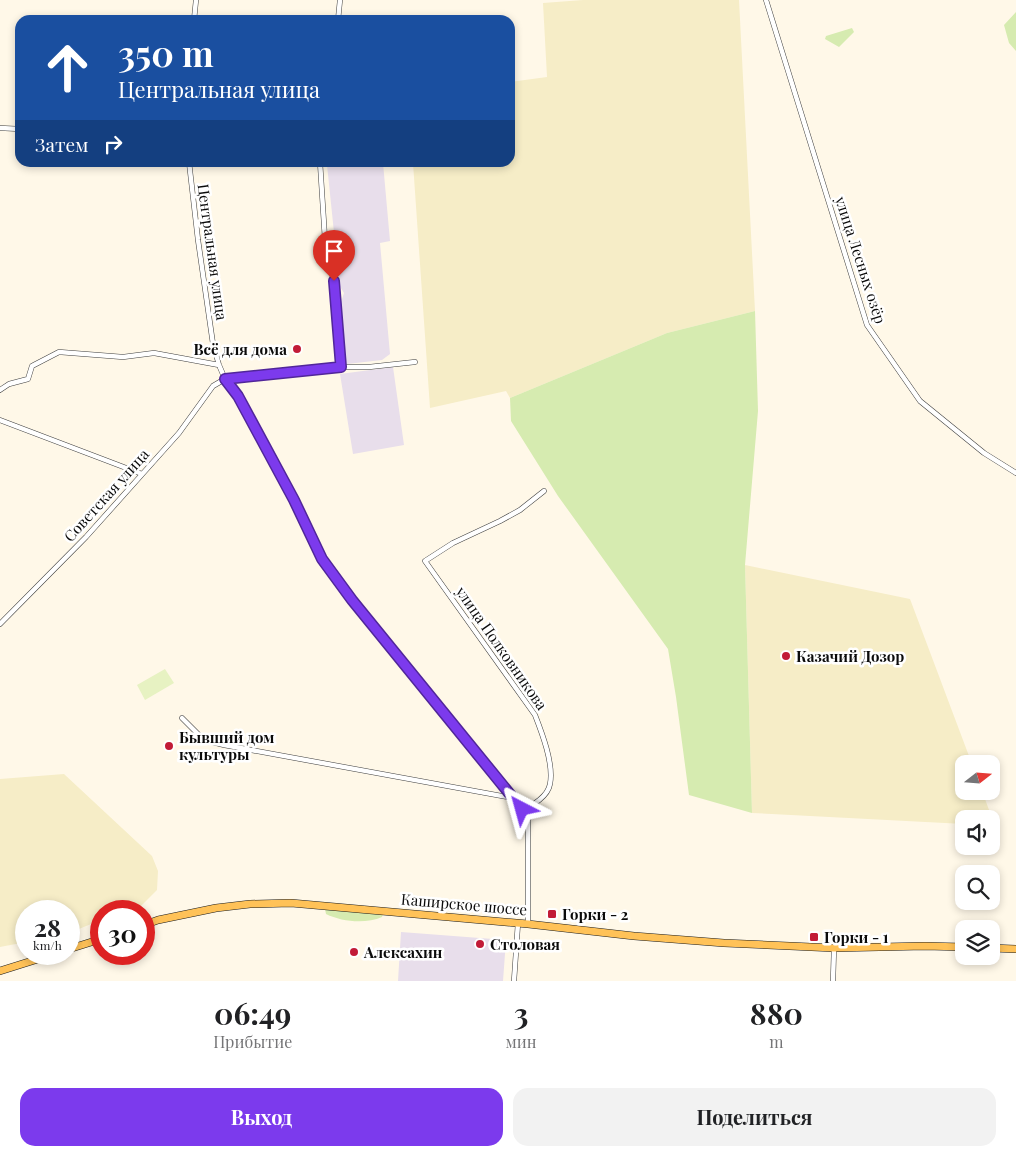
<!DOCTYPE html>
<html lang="ru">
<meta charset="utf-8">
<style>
body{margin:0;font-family:"Playfair Display",serif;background:#f2f2f2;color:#202124;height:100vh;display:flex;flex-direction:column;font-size:19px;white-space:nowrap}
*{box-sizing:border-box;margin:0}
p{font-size:16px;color:#757577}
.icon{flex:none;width:28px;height:28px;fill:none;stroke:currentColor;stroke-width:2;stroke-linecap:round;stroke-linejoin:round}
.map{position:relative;height:981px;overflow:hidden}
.sheet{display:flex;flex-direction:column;background:#fff;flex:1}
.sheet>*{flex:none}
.guide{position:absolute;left:15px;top:15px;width:500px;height:152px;border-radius:15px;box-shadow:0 2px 8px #0003;background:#1a4fa0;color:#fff;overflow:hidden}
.needle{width:32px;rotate:73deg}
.tools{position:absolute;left:955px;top:755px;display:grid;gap:10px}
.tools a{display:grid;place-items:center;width:45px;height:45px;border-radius:10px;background:#fff;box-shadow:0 2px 8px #0003;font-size:25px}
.speed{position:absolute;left:15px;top:900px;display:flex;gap:10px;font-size:25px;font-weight:700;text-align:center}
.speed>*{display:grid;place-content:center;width:65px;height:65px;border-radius:50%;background:#fff;box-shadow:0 2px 8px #0003;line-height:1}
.speed small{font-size:12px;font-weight:400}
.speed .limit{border:8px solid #d22;background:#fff;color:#111}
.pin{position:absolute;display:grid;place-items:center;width:42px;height:42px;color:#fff;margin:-51px -21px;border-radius:50% 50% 50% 0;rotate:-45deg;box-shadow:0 0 5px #0007}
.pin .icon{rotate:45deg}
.me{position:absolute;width:55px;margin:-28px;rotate:321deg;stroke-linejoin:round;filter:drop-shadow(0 0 4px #0008)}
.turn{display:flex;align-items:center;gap:18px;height:105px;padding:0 20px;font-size:22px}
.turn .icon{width:65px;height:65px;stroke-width:2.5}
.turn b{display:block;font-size:35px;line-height:42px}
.then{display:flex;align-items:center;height:48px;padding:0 20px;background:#0003;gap:10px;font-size:19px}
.eta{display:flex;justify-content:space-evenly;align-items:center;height:85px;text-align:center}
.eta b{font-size:30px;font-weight:700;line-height:35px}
.button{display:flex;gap:10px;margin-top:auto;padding:10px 20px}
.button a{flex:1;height:58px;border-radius:15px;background:#7c3aed;color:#fff;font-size:20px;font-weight:700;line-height:58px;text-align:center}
.button a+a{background:#f2f2f2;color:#202124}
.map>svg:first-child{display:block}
.industrial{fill:#e8deeb}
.farmland{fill:#f6edc7}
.green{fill:#d6ebb0}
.pitch{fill:#e7f2c2}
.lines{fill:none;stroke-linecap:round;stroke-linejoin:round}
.minor-casing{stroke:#3e3e3e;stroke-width:5.5}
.primary-casing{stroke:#1c1c1c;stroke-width:8}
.minor{stroke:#fff;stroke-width:4.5}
.primary{stroke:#ffc258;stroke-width:7}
.route-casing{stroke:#51269a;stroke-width:12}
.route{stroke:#7c3aed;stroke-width:9}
.poi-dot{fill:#c21b37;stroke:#fff;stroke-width:2}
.labels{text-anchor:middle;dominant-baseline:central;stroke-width:5;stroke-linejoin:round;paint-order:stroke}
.street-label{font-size:15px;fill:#0b0b0b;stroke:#fff}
.poi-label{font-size:15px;font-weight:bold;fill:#0b0b0b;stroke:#fff;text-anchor:start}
</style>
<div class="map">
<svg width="1016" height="981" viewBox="0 0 1016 981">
<rect width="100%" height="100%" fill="#fff8e8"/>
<!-- industrial -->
<path class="industrial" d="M 357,163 L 383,163 L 390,241 L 380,243 L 390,354 L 382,360 L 347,364 L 345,358 L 340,305 L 344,293 L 339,285 L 338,273 L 329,254 L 335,242 L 327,165 Z
M 393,367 L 404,445 L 353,454 L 340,374 Z
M 401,932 L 506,940 L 503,981 L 398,981 Z"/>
<!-- farmland -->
<path class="farmland" d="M 583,0 L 739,0 L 755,311 L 667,333 L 510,398 L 506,391 L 430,408 L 413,163 L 510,162 L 510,82 L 547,77 L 543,3 Z
M 745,565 L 910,599 L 972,764 L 964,764 L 964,791 L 982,791 L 995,826 L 991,826 L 991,819 L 964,819 L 964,824 L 752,813 Z
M 64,774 L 152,856 L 158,871 L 157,890 L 140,907 L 126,911 L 101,911 L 101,920 L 69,933 L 69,911 L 26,911 L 26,942 L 0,947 L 0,779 Z"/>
<!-- green -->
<path class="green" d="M 1016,12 L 1016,51 L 1009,43 L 1004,25 Z
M 852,28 L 854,32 L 839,47 L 825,39 L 826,36 Z
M 755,311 L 758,411 L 745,565 L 752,813 L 689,795 L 676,697 L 668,649 L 558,496 L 511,421 L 510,398 L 667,333 Z
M 325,909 L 383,914 L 382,917 C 366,924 342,922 326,914 Z"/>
<!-- pitch -->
<path class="pitch" d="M 165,669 L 174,683 L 145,700 L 137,685 Z"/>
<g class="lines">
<defs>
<path id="minor" d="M 766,0 L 867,325 L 920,401 L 984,453 L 1016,473
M 194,20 L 196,0
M 338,20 L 340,0
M 0,128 L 20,129
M 189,162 L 198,240 L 213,344 L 219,365 L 225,379 L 238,396 L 294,500 L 322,559 L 352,600 L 522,809 C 533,806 548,796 550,784 C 554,764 542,733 535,715 L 425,561 L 453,543 L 500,521 L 520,510 L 544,491
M 320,162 L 326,255 L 334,281 L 341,367
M 0,390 L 9,384 L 28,379 L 32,366 L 59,352 L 123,357 L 154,353 L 219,365
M 0,420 L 142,474
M 0,624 L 86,537 L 179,433 L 213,386 L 225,379 L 341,367 L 369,367 L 415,362
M 182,718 L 204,740 L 224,745 L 513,798
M 528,807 L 528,924
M 514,981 L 518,923
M 833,981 L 834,948"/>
<path id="primary" d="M 144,925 L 158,920 L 216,908 L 250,904 L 291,903 L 528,924 L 634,936 L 724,943 L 834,948 L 925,946 L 964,947
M 991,948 L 1016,949
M 69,949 L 101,939
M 0,971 L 54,954"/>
</defs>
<!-- minor casing -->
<use href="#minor" class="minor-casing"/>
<!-- primary casing -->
<use href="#primary" class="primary-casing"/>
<!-- minor -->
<use href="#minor" class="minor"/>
<!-- primary -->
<use href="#primary" class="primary"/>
</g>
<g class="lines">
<defs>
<path id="route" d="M 334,281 L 341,367 L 225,379 L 238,396 L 294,500 L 322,559 L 352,600 L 522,809"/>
</defs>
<!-- route casing -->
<use href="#route" class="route-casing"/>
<!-- route -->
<use href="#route" class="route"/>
</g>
<!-- markers -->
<g class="poi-dot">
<circle cx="297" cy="349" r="5"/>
<circle cx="786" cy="656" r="5"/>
<circle cx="169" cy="746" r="5"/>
<rect x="547" y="909" width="10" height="10" rx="2.5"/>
<rect x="809" y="932" width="10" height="10" rx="2.5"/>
<circle cx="480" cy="944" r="5"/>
<circle cx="354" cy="952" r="5"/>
</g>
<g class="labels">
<!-- street labels -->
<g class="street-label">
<text transform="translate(213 252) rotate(82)">Центральная улица</text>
<text transform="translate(861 260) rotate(72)">улица Лесных озёр</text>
<text transform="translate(106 495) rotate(-48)">Советская улица</text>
<text transform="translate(502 648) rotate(55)">улица Полковникова</text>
<text transform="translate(464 904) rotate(5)">Каширское шоссе</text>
</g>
<!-- poi labels -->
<g class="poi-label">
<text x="287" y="349" text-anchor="end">Всё для дома</text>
<text x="796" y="656">Казачий Дозор</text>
<text x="179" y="737">Бывший дом<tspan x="179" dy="17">культуры</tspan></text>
<text x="562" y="914">Горки - 2</text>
<text x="824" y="937">Горки - 1</text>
<text x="490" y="944">Столовая</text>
<text x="364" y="952">Алексахин</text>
</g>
</g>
</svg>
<div class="tools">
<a><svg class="needle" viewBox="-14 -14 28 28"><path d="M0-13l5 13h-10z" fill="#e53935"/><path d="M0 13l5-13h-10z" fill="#757577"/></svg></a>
<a><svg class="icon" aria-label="sound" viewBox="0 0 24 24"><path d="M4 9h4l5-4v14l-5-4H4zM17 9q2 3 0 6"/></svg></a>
<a><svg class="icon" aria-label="search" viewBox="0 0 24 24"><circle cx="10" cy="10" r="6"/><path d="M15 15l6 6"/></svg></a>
<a><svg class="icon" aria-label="layers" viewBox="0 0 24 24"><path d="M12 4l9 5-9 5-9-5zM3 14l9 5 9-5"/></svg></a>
</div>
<div class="speed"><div>28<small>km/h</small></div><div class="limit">30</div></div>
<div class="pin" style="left:334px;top:281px;background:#d93025"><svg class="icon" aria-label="arrive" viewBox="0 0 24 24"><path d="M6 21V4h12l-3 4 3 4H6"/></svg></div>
<svg class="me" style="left:522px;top:809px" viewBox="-20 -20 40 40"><path d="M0-17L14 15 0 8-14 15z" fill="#7c3aed" stroke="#fff" stroke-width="4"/></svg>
<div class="guide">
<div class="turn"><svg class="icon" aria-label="ahead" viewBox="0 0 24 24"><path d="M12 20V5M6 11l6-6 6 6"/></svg><div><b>350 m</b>Центральная улица</div></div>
<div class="then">Затем<svg class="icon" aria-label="right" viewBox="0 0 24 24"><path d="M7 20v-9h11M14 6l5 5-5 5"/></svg></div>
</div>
</div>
<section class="sheet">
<div class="eta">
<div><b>06:49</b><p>Прибытие</p></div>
<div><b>3</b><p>мин</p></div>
<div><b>880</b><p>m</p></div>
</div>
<div class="button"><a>Выход</a><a>Поделиться</a></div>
</section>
